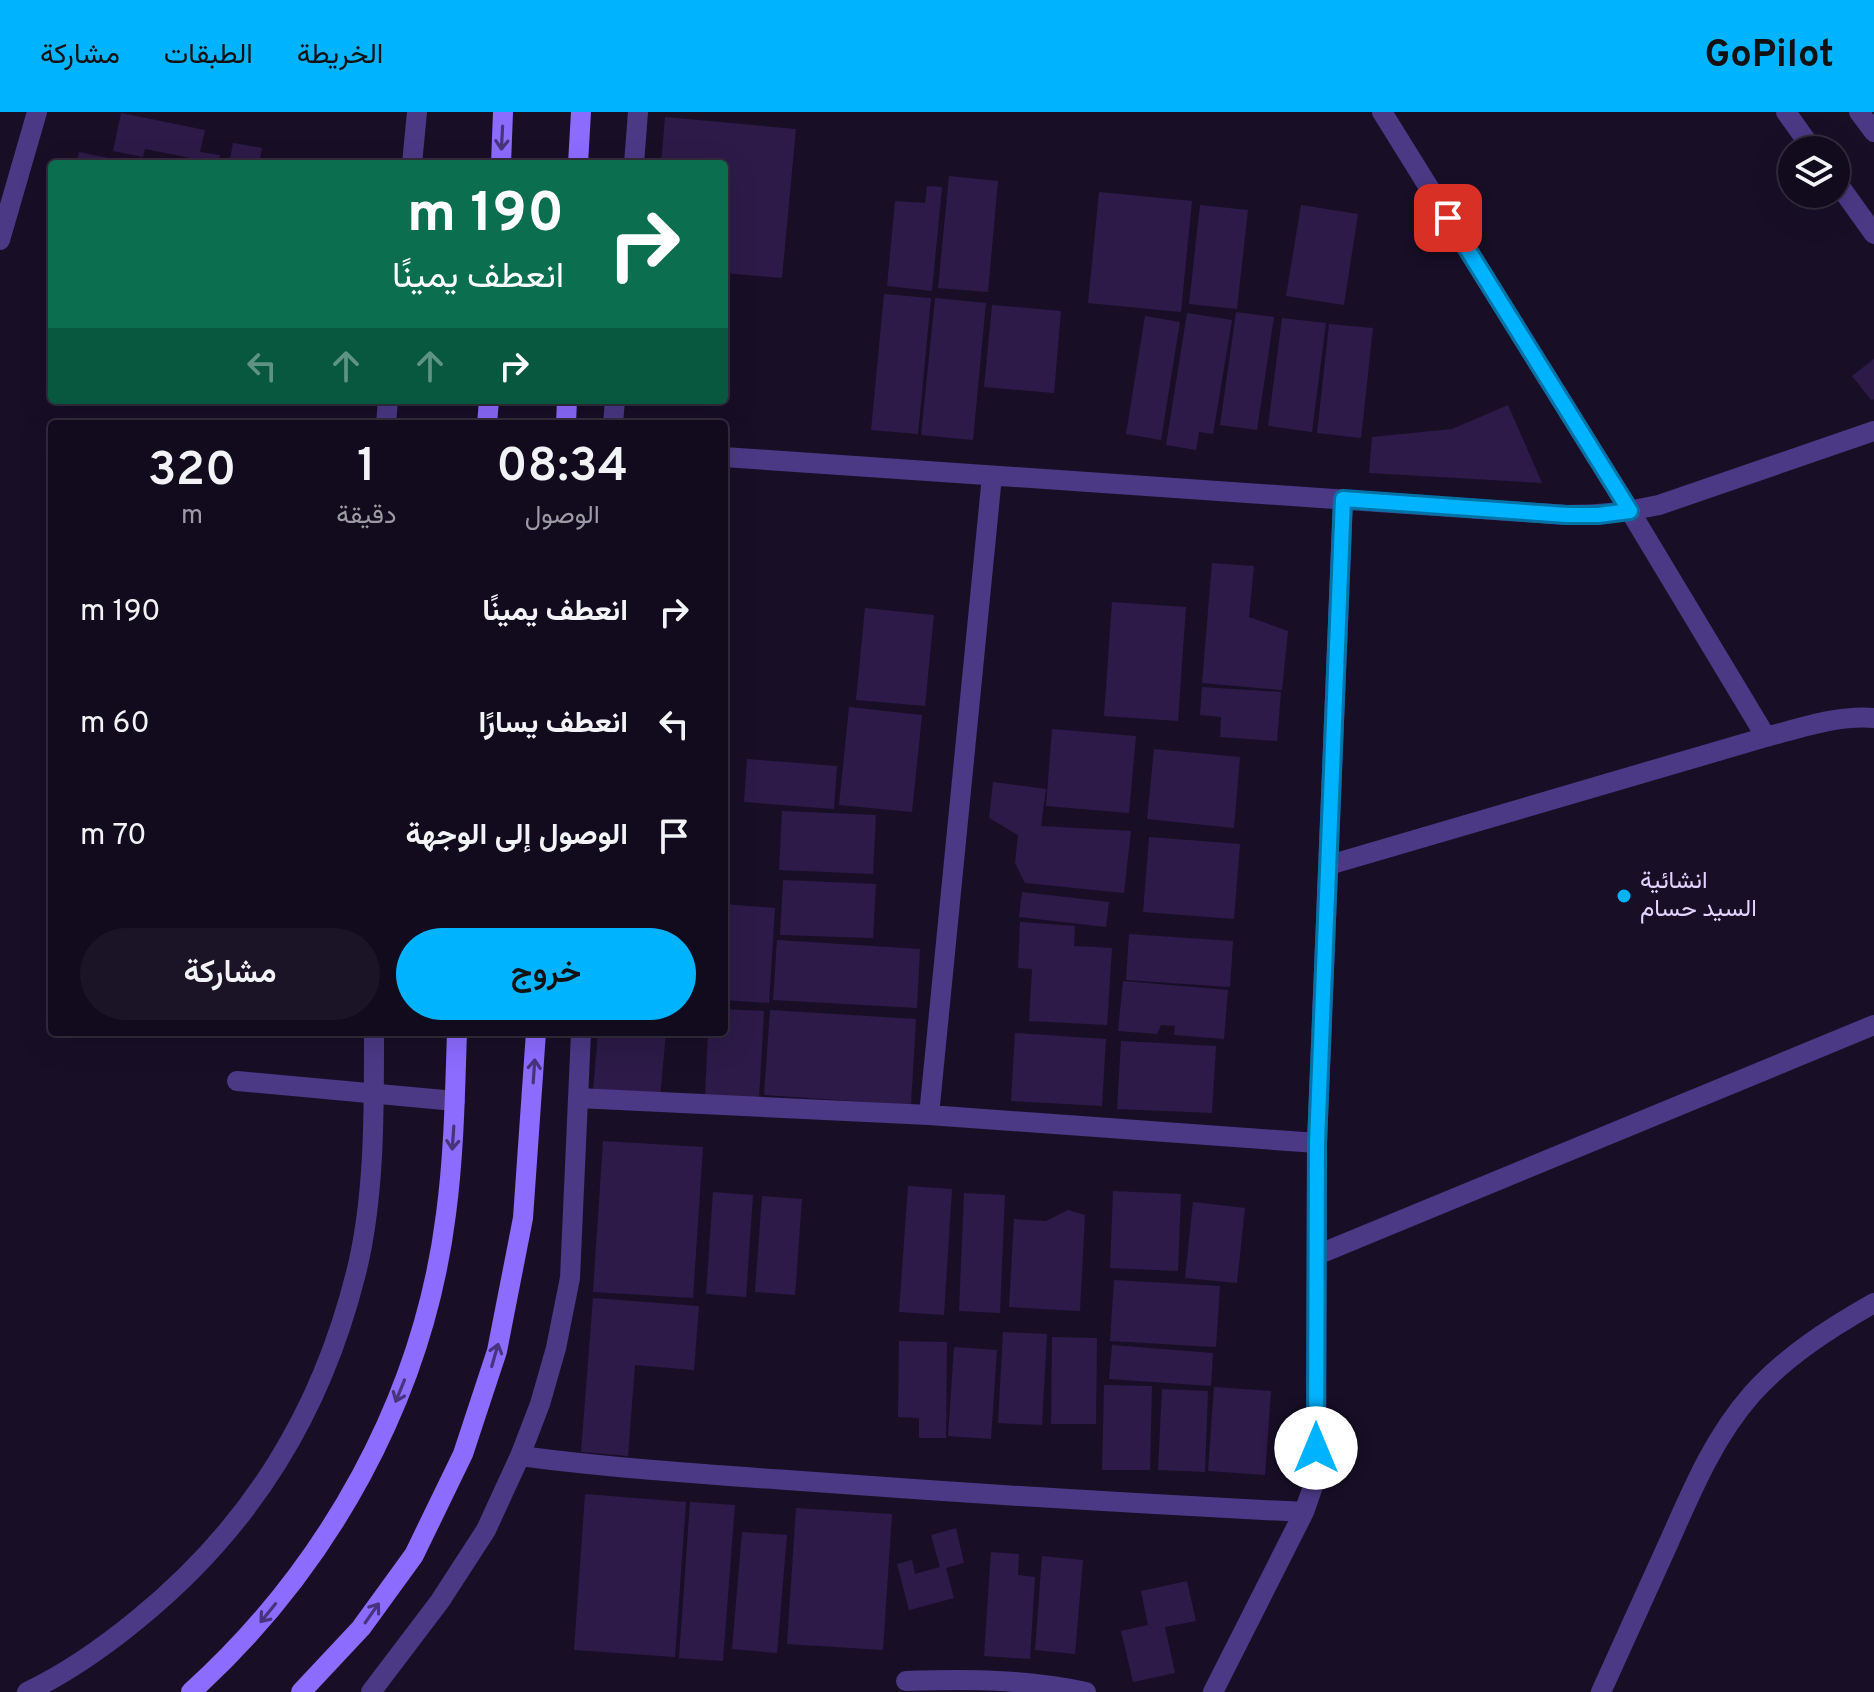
<!DOCTYPE html>
<html lang="ar">
<meta charset="utf-8">
<style>
body{margin:0;font-family:Overpass,Vazirmatn,sans-serif;background:#1b1426;color:#f1f3f6;direction:rtl;height:100vh;display:flex;flex-direction:column;font-size:30px;white-space:nowrap}
*{box-sizing:border-box;margin:0}
p{font-size:26px;color:#9c9ba4}
.icon{flex:none;width:44px;height:44px;fill:none;stroke:currentColor;stroke-width:2;stroke-linecap:round;stroke-linejoin:round}
.map{position:relative;flex:1;overflow:hidden;direction:ltr}
.panel{position:absolute;left:48px;top:308px;width:680px;height:616px;display:flex;flex-direction:column;background:#120b1d;border-radius:8px;box-shadow:0 8px 32px #0002,0 0 0 2px #312b3b;direction:rtl}
.panel>*{flex:none}
.top-card{position:absolute;left:48px;top:48px;width:680px;height:244px;border-radius:8px;box-shadow:0 8px 32px #0002,0 0 0 2px #312b3b;direction:rtl;background:#0b6e4f;color:#fff;overflow:hidden}
.buttons{position:absolute;left:1778px;top:24px;display:grid;gap:16px}
.buttons a{display:grid;place-items:center;width:72px;height:72px;border-radius:50%;background:#120b1d;box-shadow:0 8px 32px #0002,0 0 0 2px #312b3b;font-size:40px}
.pin{position:absolute;display:grid;place-items:center;width:68px;height:68px;color:#fff;margin:-34px;border-radius:16px;box-shadow:0 4px 12px #0006}
.me{position:absolute;width:88px;margin:-44px;rotate:0deg;stroke-linejoin:round;filter:drop-shadow(0 0 6px #0008)}
.turn{display:flex;align-items:center;gap:28px;height:168px;padding:0 32px;font-size:36px}
.turn .icon{width:104px;height:104px;stroke-width:2.5}
.turn b{display:block;font-size:56px;line-height:68px}
.lanes{display:flex;align-items:center;height:76px;padding:0 32px;background:#0003;justify-content:center;gap:40px;direction:ltr}
.lanes .off{opacity:.35}
.eta{display:flex;justify-content:space-evenly;align-items:center;height:136px;text-align:center}
.eta b{font-size:48px;font-weight:600;line-height:56px}
.button{display:flex;gap:16px;margin-top:auto;padding:16px 32px}
.button a{flex:1;height:92px;border-radius:48px;background:#00b3ff;color:#111;font-size:32px;font-weight:600;line-height:92px;text-align:center}
.button a+a{background:#1b1426;color:#f1f3f6}
ul{padding:0;list-style:none}
li{display:flex;align-items:center;gap:24px;height:112px;padding:0 32px}
li div{flex:1}
li b{display:block;font-size:30px}
li em{font-style:normal}
header{display:flex;align-items:center;gap:48px;box-sizing:border-box;height:112px;padding:0 40px;background:#00b3ff;color:#111}
header strong{font-size:38px}
nav{display:flex;gap:44px;margin-inline-start:auto;font-size:28px}
.map>svg:first-child{display:block}
.building{fill:#2d1a48}
.lines{fill:none;stroke-linecap:round;stroke-linejoin:round}
.service{stroke:#4b3986;stroke-width:20}
.minor{stroke:#4b3986;stroke-width:20}
.tertiary{stroke:#4b3986;stroke-width:20}
.secondary{stroke:#8c6bff;stroke-width:20}
.oneway{stroke:#46347d}
.route-casing{stroke:#0074a6;stroke-width:20}
.route{stroke:#00b3ff;stroke-width:14}
.poi-dot{fill:#00b3ff;stroke:#180f27;stroke-width:3}
.labels{text-anchor:middle;dominant-baseline:central;stroke-width:8;stroke-linejoin:round;paint-order:stroke}
.poi-label{font-size:24px;fill:#e2d4ff;stroke:#180f27;text-anchor:start}
</style>
<header>
<strong>GoPilot</strong>
<nav><a>الخريطة</a><a>الطبقات</a><a>مشاركة</a></nav>
</header>
<div class="map">
<svg width="1874" height="1580" viewBox="0 0 1874 1580">
<rect width="100%" height="100%" fill="#180f27"/>
<!-- building -->
<path class="building" d="M 121,1 L 205,18 L 200,40 L 220,43 L 218,52 L 189,52 L 191,46 L 145,37 L 143,45 L 113,39 Z
M 665,5 L 796,17 L 782,166 L 724,161 L 724,52 L 661,52 Z
M 233,31 L 262,36 L 259,52 L 229,52 Z
M 79,40 L 132,51 L 132,52 L 76,52 Z
M 949,64 L 998,69 L 988,180 L 938,176 Z
M 927,74 L 942,75 L 932,179 L 887,174 L 895,89 L 925,91 Z
M 1099,80 L 1192,89 L 1181,200 L 1088,191 Z
M 1200,93 L 1248,98 L 1237,197 L 1189,192 Z
M 1301,93 L 1358,102 L 1344,193 L 1286,184 Z
M 51,174 L 52,174 L 52,199 L 46,197 Z
M 884,182 L 931,186 L 918,322 L 871,318 Z
M 935,186 L 986,191 L 973,328 L 921,323 Z
M 992,193 L 1061,199 L 1054,281 L 984,275 Z
M 1236,200 L 1274,205 L 1257,318 L 1220,313 Z
M 1187,201 L 1232,208 L 1213,322 L 1199,320 L 1196,338 L 1166,333 Z
M 1145,204 L 1180,210 L 1161,328 L 1126,322 Z
M 1282,206 L 1326,211 L 1312,320 L 1268,314 Z
M 1329,212 L 1373,216 L 1361,326 L 1317,321 Z
M 1874,247 L 1874,287 L 1872,289 L 1852,264 Z
M 1508,293 L 1542,371 L 1369,361 L 1372,325 L 1452,317 Z
M 1212,451 L 1254,454 L 1249,505 L 1288,519 L 1282,578 L 1202,571 Z
M 1112,490 L 1186,495 L 1178,609 L 1104,604 Z
M 865,496 L 934,503 L 925,594 L 856,588 Z
M 1202,575 L 1281,580 L 1277,629 L 1220,625 L 1221,605 L 1200,603 Z
M 849,595 L 922,603 L 912,700 L 839,693 Z
M 1052,617 L 1136,624 L 1129,701 L 1046,694 Z
M 1154,637 L 1240,645 L 1234,716 L 1147,707 Z
M 747,647 L 837,654 L 834,697 L 744,690 Z
M 993,670 L 1046,677 L 1041,714 L 1131,719 L 1124,781 L 1025,771 L 1015,751 L 1018,723 L 989,706 Z
M 782,699 L 876,703 L 873,762 L 779,758 Z
M 1149,725 L 1240,732 L 1234,807 L 1143,800 Z
M 783,768 L 876,772 L 873,826 L 780,823 Z
M 1022,780 L 1109,790 L 1106,815 L 1019,805 Z
M 724,792 L 775,796 L 769,891 L 724,888 Z
M 1020,810 L 1075,814 L 1074,834 L 1112,836 L 1107,913 L 1029,909 L 1032,857 L 1018,856 Z
M 1129,822 L 1233,829 L 1230,875 L 1126,868 Z
M 777,828 L 920,837 L 917,896 L 773,888 Z
M 1123,869 L 1228,878 L 1224,927 L 1174,923 L 1175,914 L 1161,913 L 1157,922 L 1118,919 Z
M 724,897 L 764,899 L 759,987 L 705,983 L 708,920 L 724,920 Z
M 770,898 L 916,907 L 911,993 L 764,983 Z
M 598,920 L 666,920 L 660,986 L 593,979 Z
M 1015,921 L 1106,927 L 1102,994 L 1011,989 Z
M 1121,929 L 1216,934 L 1212,1001 L 1117,997 Z
M 603,1029 L 703,1035 L 693,1186 L 593,1180 Z
M 908,1074 L 952,1077 L 944,1203 L 899,1200 Z
M 1113,1079 L 1181,1082 L 1178,1159 L 1110,1156 Z
M 713,1080 L 753,1083 L 746,1185 L 706,1182 Z
M 964,1081 L 1005,1083 L 1000,1201 L 959,1199 Z
M 762,1084 L 802,1087 L 795,1183 L 755,1180 Z
M 1193,1090 L 1245,1096 L 1237,1171 L 1185,1166 Z
M 1068,1098 L 1085,1103 L 1080,1199 L 1009,1195 L 1014,1107 L 1046,1109 Z
M 1114,1168 L 1220,1174 L 1216,1235 L 1110,1229 Z
M 593,1186 L 699,1194 L 694,1258 L 635,1253 L 628,1344 L 581,1340 Z
M 1003,1220 L 1047,1222 L 1042,1313 L 998,1311 Z
M 1052,1225 L 1097,1226 L 1096,1312 L 1051,1312 Z
M 899,1229 L 947,1230 L 946,1326 L 919,1326 L 919,1306 L 898,1305 Z
M 1112,1233 L 1213,1241 L 1211,1274 L 1109,1267 Z
M 954,1235 L 997,1238 L 991,1327 L 948,1324 Z
M 1104,1273 L 1152,1274 L 1150,1358 L 1102,1358 Z
M 1214,1275 L 1271,1279 L 1265,1363 L 1208,1359 Z
M 1162,1277 L 1208,1279 L 1205,1360 L 1158,1358 Z
M 585,1382 L 686,1390 L 675,1545 L 574,1538 Z
M 690,1390 L 735,1393 L 723,1549 L 679,1546 Z
M 796,1396 L 892,1402 L 883,1538 L 787,1532 Z
M 956,1416 L 964,1451 L 946,1456 L 954,1486 L 909,1498 L 897,1452 L 912,1448 L 915,1462 L 940,1455 L 931,1423 Z
M 742,1420 L 787,1423 L 777,1541 L 732,1537 Z
M 991,1440 L 1019,1442 L 1018,1463 L 1035,1465 L 1030,1547 L 984,1544 Z
M 1042,1444 L 1083,1448 L 1075,1542 L 1035,1538 Z
M 1187,1469 L 1196,1509 L 1165,1515 L 1175,1561 L 1133,1570 L 1121,1519 L 1148,1513 L 1141,1479 Z"/>
<g class="lines">
<!-- service -->
<path class="service" d="M 0,128 L 37,0
M 237,969 L 455,989"/>
<!-- minor -->
<path class="minor" d="M 1382,0 L 1630,399 L 1766,625
M 412,52 L 417,0
M 634,52 L 638,0
M 386,312 L 388,288
M 613,312 L 615,288
M 724,345 L 1567,403 C 1598,403 1628,400 1659,393 L 1874,319
M 1329,753 L 1766,625 C 1801,616 1837,603 1874,606
M 578,986 L 929,1003 L 1317,1031
M 929,1003 L 992,364
M 1317,1143 L 1874,913
M 520,1344 C 618,1357 716,1363 815,1370 C 978,1382 1141,1392 1304,1400
M 906,1569 C 969,1567 1024,1567 1086,1580
M 27,1580 C 67,1561 104,1535 138,1507 C 251,1415 321,1301 356,1161 C 375,1086 374,997 374,920
M 371,1580 L 440,1489 L 486,1418 L 520,1344 L 540,1292 L 556,1236 L 570,1166 L 581,920
M 1213,1580 L 1304,1400 L 1316,1366 L 1317,1031 L 1343,387
M 1601,1580 C 1624,1530 1646,1480 1669,1430 C 1692,1378 1714,1325 1752,1282 C 1786,1244 1830,1216 1874,1191"/>
<!-- tertiary -->
<path class="tertiary" d="M 1786,0 L 1813,38
M 1859,0 L 1874,20
M 1836,69 L 1874,122"/>
<!-- secondary -->
<path class="secondary" d="M 501,52 L 503,0
M 578,52 L 581,0
M 487,312 L 489,288
M 566,312 L 567,288
M 191,1580 C 328,1456 423,1286 446,1102 C 454,1042 455,981 457,920
M 301,1580 L 361,1516 L 414,1443 L 463,1342 L 497,1239 L 523,1106 L 536,920"/>
</g>
<!-- one-way arrows -->
<defs><path id="oneway-shaft" d="M-6 0H5M1.5-3L5.5 0L1.5 3" fill="none" stroke-width="1.6" stroke-linecap="round" stroke-linejoin="round" transform="scale(2)"/></defs>
<g class="oneway">
<use href="#oneway-shaft" transform="translate(502 26) rotate(93)"/>
<use href="#oneway-shaft" transform="translate(534 959) rotate(-86)"/>
<use href="#oneway-shaft" transform="translate(453 1026) rotate(94)"/>
<use href="#oneway-shaft" transform="translate(495 1243) rotate(-74)"/>
<use href="#oneway-shaft" transform="translate(400 1279) rotate(112)"/>
<use href="#oneway-shaft" transform="translate(268 1501) rotate(129)"/>
<use href="#oneway-shaft" transform="translate(372 1501) rotate(-55)"/>
</g>
<g class="lines">
<defs>
<path id="route" d="M 1316,1336 L 1317,1031 L 1343,387 L 1567,403 L 1598,403 L 1630,399 L 1448,106"/>
</defs>
<!-- route casing -->
<use href="#route" class="route-casing"/>
<!-- route -->
<use href="#route" class="route"/>
</g>
<!-- markers -->
<circle class="poi-dot" cx="1624" cy="784" r="8"/>
<g class="labels">
<!-- poi labels -->
<g class="poi-label">
<text x="1640" y="770">انشائية<tspan x="1640" dy="28">السيد حسام</tspan></text>
</g>
</g>
</svg>
<div class="buttons">
<a><svg class="icon" aria-label="layers" viewBox="0 0 24 24"><path d="M12 4l9 5-9 5-9-5zM3 14l9 5 9-5"/></svg></a>
</div>
<div class="pin" style="left:1448px;top:106px;background:#d93025"><svg class="icon" aria-label="arrive" viewBox="0 0 24 24"><path d="M6 21V4h12l-3 4 3 4H6"/></svg></div>
<svg class="me" style="left:1316px;top:1336px" viewBox="-20 -20 40 40"><circle r="19" fill="#fff"/><path d="M0-13L10 11 0 6-10 11z" fill="#00b3ff"/></svg>
<div class="top-card">
<div class="turn"><svg class="icon" aria-label="right" viewBox="0 0 24 24"><path d="M7 20v-9h11M14 6l5 5-5 5"/></svg><div><b>190 m</b>انعطف يمينًا</div></div>
<div class="lanes"><svg class="icon off" aria-label="left" viewBox="0 0 24 24"><path d="M17 20v-9H6M10 6l-5 5 5 5"/></svg><svg class="icon off" aria-label="ahead" viewBox="0 0 24 24"><path d="M12 20V5M6 11l6-6 6 6"/></svg><svg class="icon off" aria-label="ahead" viewBox="0 0 24 24"><path d="M12 20V5M6 11l6-6 6 6"/></svg><svg class="icon" aria-label="right" viewBox="0 0 24 24"><path d="M7 20v-9h11M14 6l5 5-5 5"/></svg></div>
</div>
<section class="panel">
<div class="eta">
<div><b>08:34</b><p>الوصول</p></div>
<div><b>1</b><p>دقيقة</p></div>
<div><b>320</b><p>m</p></div>
</div>
<ul>
<li><svg class="icon" aria-label="right" viewBox="0 0 24 24"><path d="M7 20v-9h11M14 6l5 5-5 5"/></svg><div><b>انعطف يمينًا</b></div><em>190 m</em></li>
<li><svg class="icon" aria-label="left" viewBox="0 0 24 24"><path d="M17 20v-9H6M10 6l-5 5 5 5"/></svg><div><b>انعطف يسارًا</b></div><em>60 m</em></li>
<li><svg class="icon" aria-label="arrive" viewBox="0 0 24 24"><path d="M6 21V4h12l-3 4 3 4H6"/></svg><div><b>الوصول إلى الوجهة</b></div><em>70 m</em></li>
</ul>
<div class="button"><a>خروج</a><a>مشاركة</a></div>
</section>
</div>
